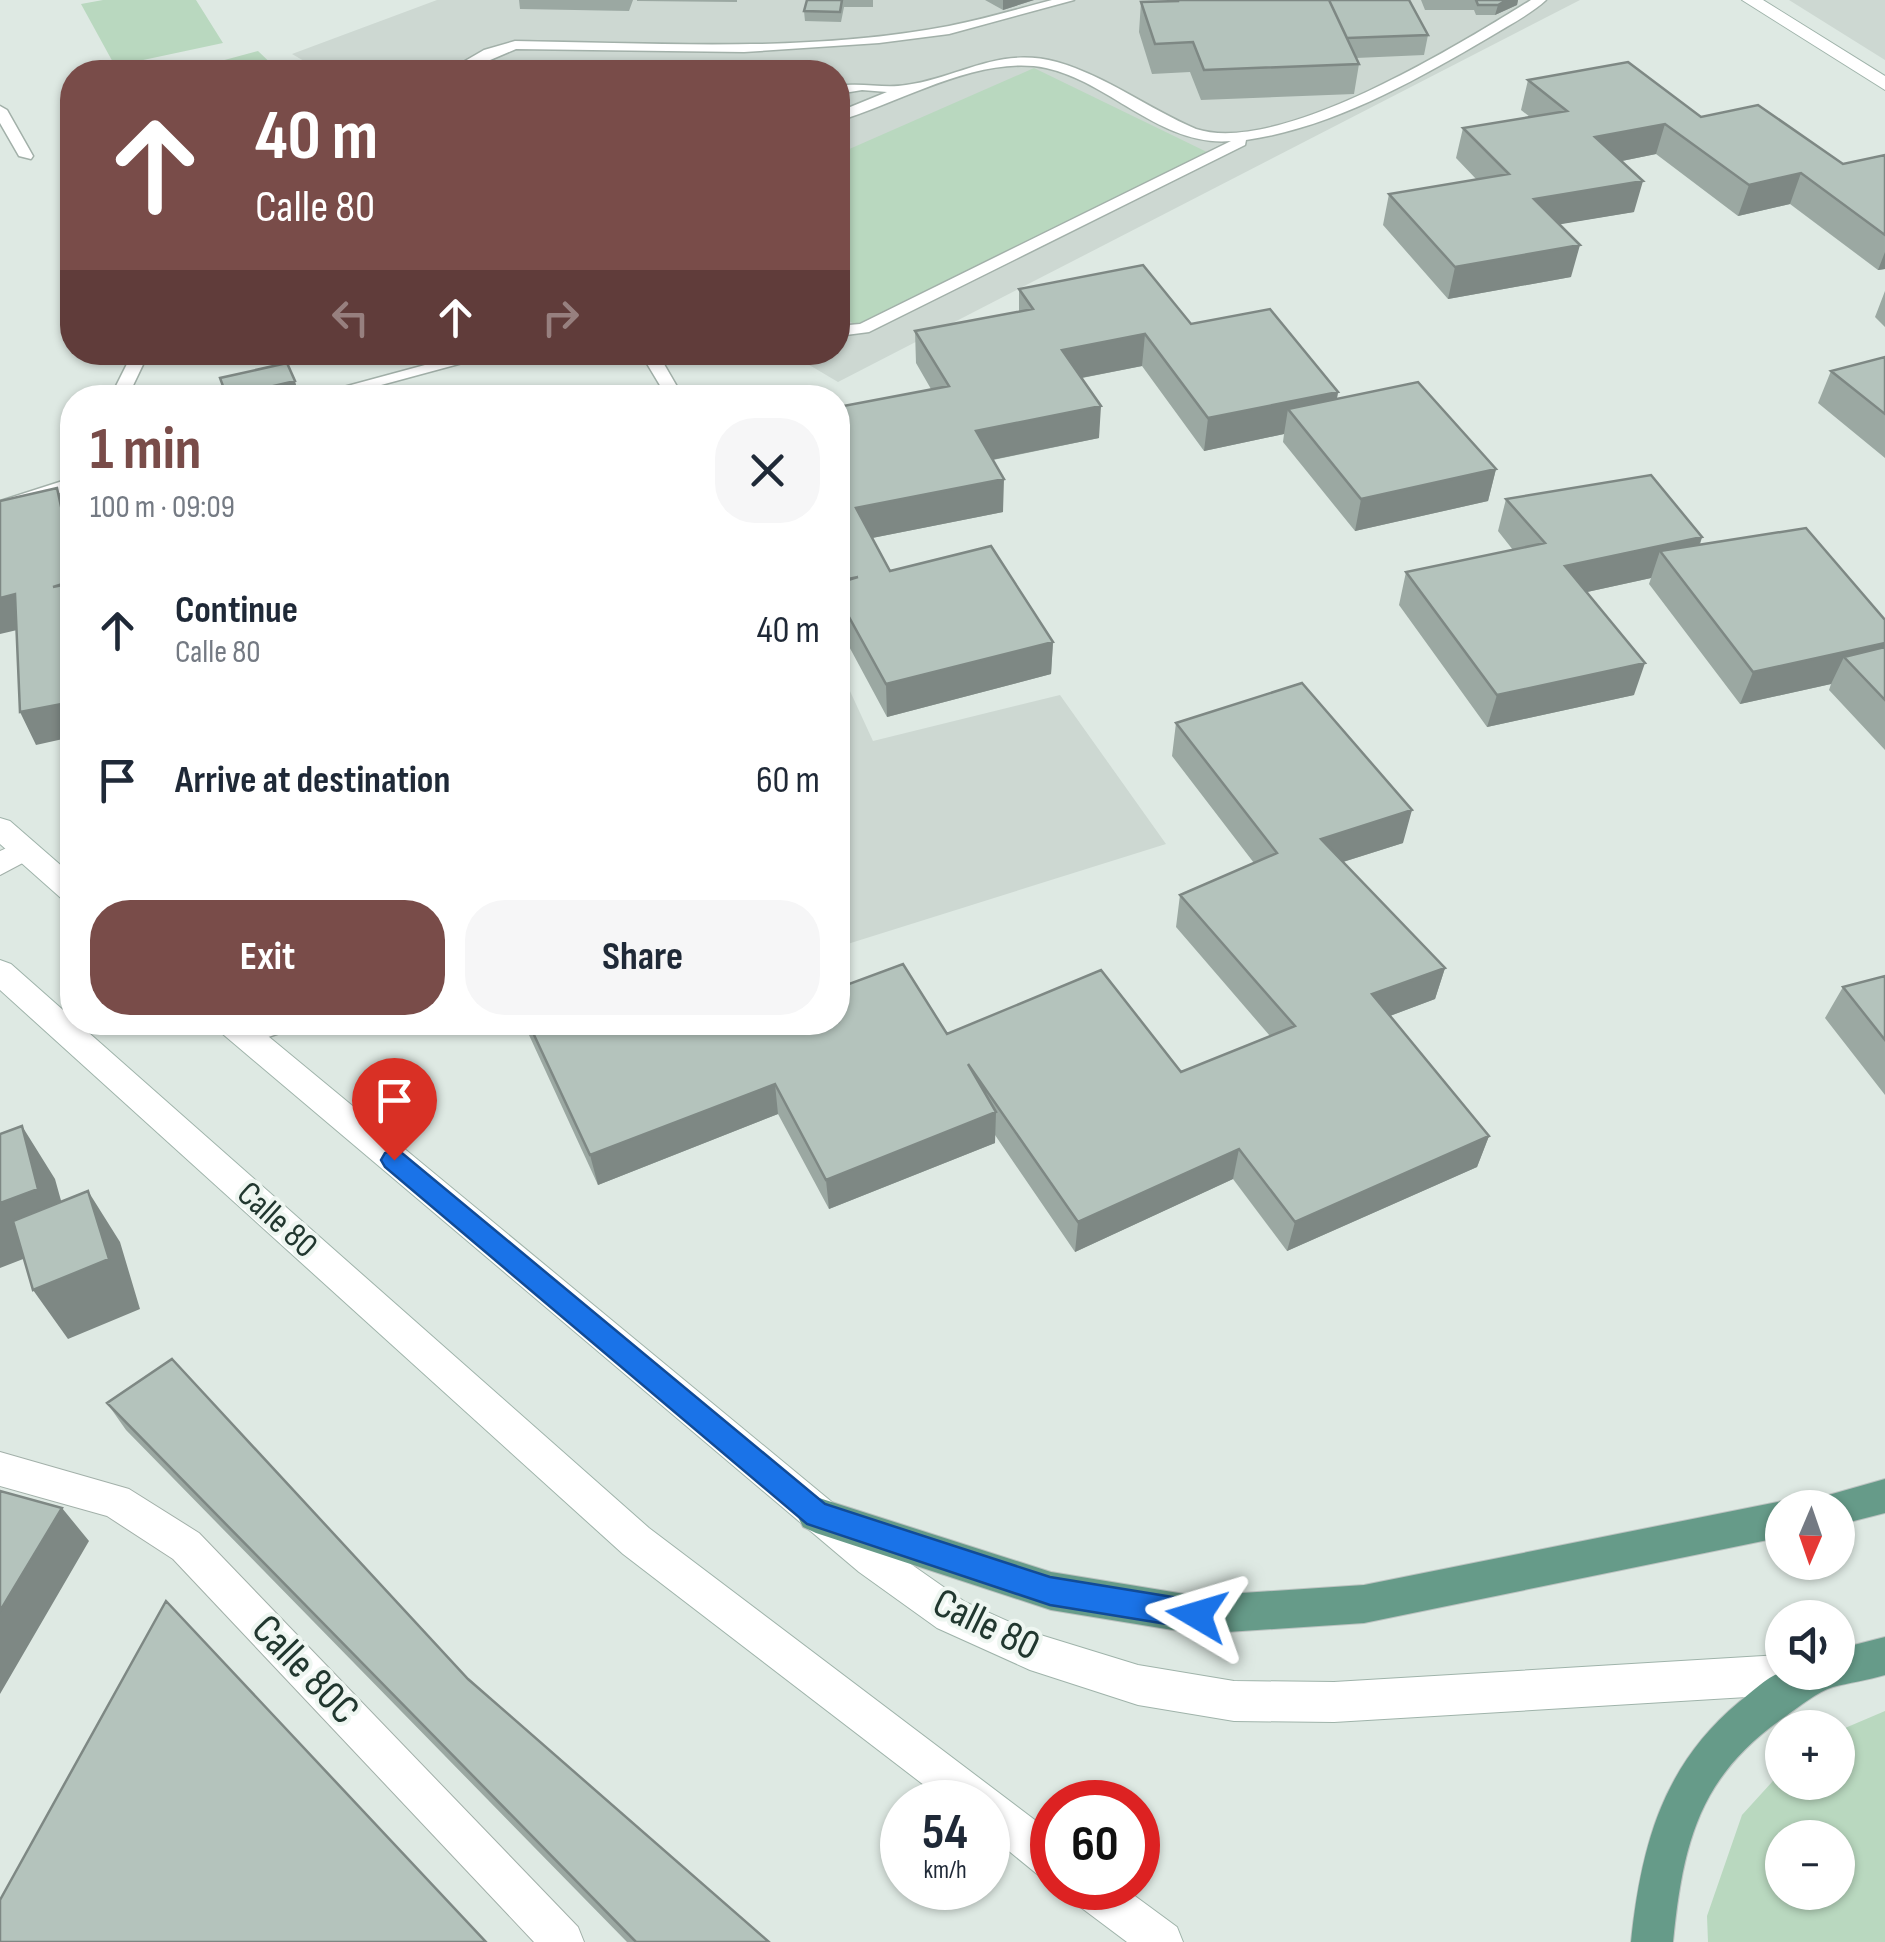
<!DOCTYPE html>
<meta charset="utf-8">
<style>
body{margin:0;font-family:"Sofia Sans Condensed",sans-serif;background:#f6f6f7;color:#1f2937;height:100vh;display:flex;flex-direction:column;font-size:38px;white-space:nowrap}
*{box-sizing:border-box;margin:0}
p{font-size:32px;color:#747a83}
.icon{flex:none;width:55px;height:55px;fill:none;stroke:currentColor;stroke-width:2;stroke-linecap:round;stroke-linejoin:round}
.map{position:relative;flex:1;overflow:hidden}
.details{position:absolute;left:60px;top:385px;width:790px;height:650px;display:flex;flex-direction:column;background:#fff;border-radius:40px;box-shadow:0 2px 8px #0004}
.details>*{flex:none}
.guide{position:absolute;left:60px;top:60px;width:790px;height:305px;border-radius:40px;box-shadow:0 2px 8px #0004;background:#794c49;color:#fff;overflow:hidden}
.needle{width:65px;rotate:182deg}
.controls{position:absolute;left:1765px;top:1490px;display:grid;gap:20px}
.controls a{display:grid;place-items:center;width:90px;height:90px;border-radius:50%;background:#fff;box-shadow:0 2px 8px #0004;font-size:50px}
.speed{position:absolute;left:880px;top:1780px;display:flex;gap:20px;font-size:50px;font-weight:700;text-align:center}
.speed>*{display:grid;place-content:center;width:130px;height:130px;border-radius:50%;background:#fff;box-shadow:0 2px 8px #0004;line-height:1}
.speed small{font-size:25px;font-weight:400}
.speed .limit{border:15px solid #d22;background:#fff;color:#111}
.pin{position:absolute;display:grid;place-items:center;width:85px;height:85px;color:#fff;margin:-102px -42px;border-radius:50% 50% 50% 0;rotate:-45deg;box-shadow:0 0 10px #0007}
.pin .icon{rotate:45deg}
.me{position:absolute;width:110px;margin:-55px;rotate:277deg;stroke-linejoin:round;filter:drop-shadow(0 0 8px #0008)}
.turn{display:flex;align-items:center;gap:35px;height:210px;padding:0 30px;font-size:45px}
.turn .icon{width:130px;height:130px;stroke-width:2.5}
.turn b{display:block;font-size:70px;line-height:85px}
.lanes{display:flex;align-items:center;height:95px;padding:0 30px;background:#0003;justify-content:center;gap:50px;direction:ltr}
.lanes .off{opacity:.35}
.round{display:grid;place-items:center;flex:none;width:105px;height:105px;border-radius:40px;background:#f6f6f7}
.headline{display:flex;align-items:center;justify-content:space-between;height:170px;padding:0 30px}
h1{font-size:60px;font-weight:700;line-height:75px;color:#794c49}
.action{display:flex;gap:20px;margin-top:auto;padding:20px 30px}
.action a{flex:1;height:115px;border-radius:40px;background:#794c49;color:#fff;font-size:40px;font-weight:700;line-height:115px;text-align:center}
.action a+a{background:#f6f6f7;color:#1f2937}
ul{padding:0;list-style:none}
li{display:flex;align-items:center;gap:30px;height:150px;padding:0 30px}
li div{flex:1}
li b{display:block;font-size:38px}
li em{font-style:normal}
.map>svg:first-child{display:block}
.built{fill:#cdd8d2}
.green{fill:#b9d8bf;fill-rule:evenodd}
.lines{fill:none;stroke-linecap:round;stroke-linejoin:round}
.lane-casing{stroke:#a2b0a9;stroke-width:3}
.street-casing{stroke:#a2b0a9;stroke-width:2}
.secondary-casing{stroke:#9fb3aa;stroke-width:2}
.primary-casing{stroke:#bcc3c1;stroke-width:2}
.lane{fill:#fff;fill-rule:evenodd}
.street{fill:#fff;fill-rule:evenodd}
.secondary{fill:#fff;fill-rule:evenodd}
.primary{fill:#669b89;fill-rule:evenodd}
.wall{fill:#9ba8a2}
.shaded-wall{fill:#7e8884}
.building{fill:#b4c3bc;stroke:#7e8884;stroke-width:2.5}
.route{fill:#1a73e8;stroke:#114b97;stroke-width:2.5}
.labels{text-anchor:middle;dominant-baseline:central;stroke-width:8;stroke-linejoin:round;paint-order:stroke}
.street-label{font-size:35px;fill:#21372f;stroke:#eef6f1}
.near-street-label{font-size:42px;fill:#21372f;stroke:#eef6f1}
</style>
<div class="map">
<svg width="1885" height="1942" viewBox="0 0 1885 1942">
<rect width="100%" height="100%" fill="#dee9e3"/>
<!-- built -->
<path class="built" d="M 437,0 L 1580,0 L 838,382 L 789,353 L 838,352 L 838,72 L 323,72 L 292,54 Z
M 1789,0 L 1885,0 L 1885,60 Z
M 838,665 L 873,741 L 1060,695 L 1166,844 L 838,947 Z"/>
<!-- green -->
<path class="green" d="M 103,0 L 196,0 L 223,43 L 115,66 L 81,4 Z
M 258,51 L 280,72 L 180,72 Z
M 1034,68 L 1211,154 L 859,327 L 838,314 L 838,154 Z
M 1885,1711 L 1885,1942 L 1708,1942 L 1707,1916 L 1742,1815 L 1782,1771 L 1782,1782 L 1838,1782 L 1838,1731 ZM 1782,1838 L 1838,1838 L 1838,1892 L 1782,1892 Z"/>
<g class="lines">
<defs>
<path id="lane" d="M 1052,0 L 1074,0 L 949,34 L 879,43 L 744,52 L 516,49 L 462,72 L 446,72 L 484,50 L 515,41 C 658,43 807,53 949,26 C 984,19 1018,9 1052,0 Z
M 1531,0 L 1546,0 C 1530,15 1507,26 1488,38 C 1415,81 1331,128 1246,140 L 1245,145 L 869,332 L 838,336 L 838,326 L 860,324 L 1231,141 C 1161,147 1110,82 1046,68 C 980,54 899,103 838,121 L 838,112 L 887,92 L 862,90 L 838,94 L 838,86 C 862,82 884,89 906,85 C 959,78 998,46 1057,62 C 1106,76 1149,109 1196,129 C 1279,156 1459,45 1531,0 Z
M 0,106 L 7,110 L 33,156 L 31,159 L 19,156 L 0,123 Z
M 133,352 L 149,352 L 127,398 L 110,398 Z
M 473,352 L 503,352 L 333,398 L 303,398 Z
M 640,352 L 657,352 L 679,390 L 677,394 L 632,398 L 661,387 Z
M 72,478 L 72,489 L 0,512 L 0,501 Z
M 258,1022 L 297,1022 L 294,1028 L 245,1045 L 237,1042 L 233,1036 L 237,1030 Z"/>
<path id="street" d="M 24,840 L 34,843 L 38,850 L 34,857 L 0,875 L 0,851 Z
M 0,1452 L 129,1489 L 199,1533 L 578,1927 L 584,1942 L 534,1942 L 173,1559 L 107,1516 L 0,1486 Z"/>
<path id="secondary" d="M 1742,0 L 1763,0 L 1885,76 L 1885,90 Z
M 0,818 L 10,821 L 72,875 L 72,902 L 62,899 L 0,844 Z
M 0,960 L 11,964 L 649,1528 L 1052,1833 L 1052,1880 L 1037,1874 L 988,1834 L 988,1802 L 946,1802 L 623,1554 L 0,990 Z
M 214,1022 L 251,1022 L 885,1546 L 965,1602 L 1034,1633 L 1138,1665 L 1234,1681 L 1334,1682 L 1782,1655 L 1782,1672 L 1833,1673 L 1827,1687 L 1813,1693 L 1334,1722 L 1234,1721 L 1138,1705 L 1030,1670 L 937,1628 L 859,1572 L 218,1030 Z
M 1069,1888 L 1124,1888 L 1177,1927 L 1183,1942 L 1127,1942 L 1075,1903 Z"/>
<path id="primary" d="M 1885,1479 L 1885,1513 L 1838,1525 L 1838,1508 L 1820,1508 L 1825,1496 Z
M 816,1497 L 1051,1572 L 1197,1596 L 1364,1585 L 1782,1501 L 1796,1508 L 1782,1508 L 1782,1537 L 1364,1623 L 1197,1634 L 1051,1610 L 816,1533 L 803,1527 L 797,1515 L 803,1503 Z
M 1885,1637 L 1885,1675 C 1868,1680 1848,1683 1833,1687 C 1817,1692 1800,1706 1786,1716 C 1699,1775 1683,1843 1673,1942 L 1631,1942 C 1641,1847 1662,1766 1739,1702 C 1751,1693 1769,1675 1783,1672 C 1800,1669 1821,1672 1838,1672 L 1838,1649 Z"/>
</defs>
<!-- lane casing -->
<use href="#lane" class="lane-casing"/>
<!-- street casing -->
<use href="#street" class="street-casing"/>
<!-- secondary casing -->
<use href="#secondary" class="secondary-casing"/>
<!-- primary casing -->
<use href="#primary" class="primary-casing"/>
<!-- lane -->
<use href="#lane" class="lane"/>
<!-- street -->
<use href="#street" class="street"/>
<!-- secondary -->
<use href="#secondary" class="secondary"/>
<!-- primary -->
<use href="#primary" class="primary"/>
</g>
<!-- wall -->
<path class="wall" d="M 519,0 L 633,0 L 629,11 L 520,9 Z
M 637,0 L 737,0 L 737,2 L 637,1 Z
M 807,0 L 873,0 L 873,7 L 844,7 L 841,22 L 805,21 L 804,11 Z
M 985,0 L 1034,0 L 1003,10 Z
M 1168,0 L 1409,0 L 1428,35 L 1424,55 L 1356,58 L 1359,64 L 1354,94 L 1201,100 L 1190,72 L 1152,74 L 1139,32 L 1141,2 L 1168,2 Z
M 1421,0 L 1518,0 L 1517,5 L 1495,15 L 1476,15 L 1474,10 L 1425,10 Z
M 1528,80 L 1701,117 L 1843,164 L 1885,155 L 1885,269 L 1878,270 L 1790,204 L 1738,216 L 1656,154 L 1622,161 L 1634,212 L 1559,224 L 1571,277 L 1448,299 L 1383,225 L 1389,194 L 1477,180 L 1456,158 L 1463,128 L 1530,117 L 1521,110 Z
M 1019,289 L 1191,324 L 1338,392 L 1337,399 L 1496,469 L 1488,501 L 1355,531 L 1283,442 L 1284,434 L 1204,451 L 1142,366 L 1082,378 L 1099,438 L 993,460 L 1003,512 L 872,538 L 890,571 L 1053,642 L 1051,674 L 887,717 L 838,626 L 838,407 L 931,389 L 916,363 L 915,331 L 1019,311 Z
M 1885,291 L 1885,327 L 1875,317 Z
M 1885,357 L 1885,458 L 1818,403 L 1831,371 Z
M 1506,499 L 1702,537 L 1700,545 L 1885,620 L 1885,750 L 1829,690 L 1831,684 L 1740,704 L 1649,584 L 1651,578 L 1587,592 L 1634,695 L 1487,727 L 1399,605 L 1406,572 L 1513,550 L 1498,531 Z
M 1176,723 L 1403,843 L 1343,862 L 1445,968 L 1435,999 L 1390,1016 L 1489,1136 L 1477,1167 L 1287,1251 L 1233,1179 L 1075,1252 L 995,1135 L 995,1143 L 829,1209 L 778,1114 L 598,1185 L 523,1022 L 838,1022 L 947,1034 L 1181,1072 L 1270,1036 L 1176,927 L 1180,895 L 1254,863 L 1172,756 Z
M 1885,976 L 1885,1095 L 1825,1018 L 1843,987 Z
M 107,1403 L 769,1942 L 627,1942 L 126,1430 Z"/>
<!-- shaded-wall -->
<path class="shaded-wall" d="M 1003,0 L 1034,0 L 1003,10 Z
M 1507,0 L 1518,0 L 1517,5 L 1495,15 L 1498,5 Z
M 1665,124 L 1656,154 L 1587,168 L 1595,137 Z
M 1801,173 L 1790,204 L 1738,216 L 1749,185 Z
M 1643,181 L 1634,212 L 1526,230 L 1534,199 Z
M 1580,245 L 1571,277 L 1448,299 L 1455,267 Z
M 1885,252 L 1885,269 L 1878,270 Z
M 1145,334 L 1142,366 L 1060,382 L 1062,350 Z
M 295,381 L 298,392 L 275,398 L 227,397 Z
M 1338,392 L 1332,424 L 1288,409 L 1284,434 L 1204,451 L 1208,418 Z
M 1101,406 L 1099,438 L 976,463 L 976,431 Z
M 1496,469 L 1488,501 L 1355,531 L 1361,499 Z
M 1004,479 L 1003,512 L 857,541 L 856,508 Z
M 57,488 L 72,528 L 72,557 Z
M 1702,537 L 1690,570 L 1660,551 L 1651,578 L 1555,599 L 1565,566 Z
M 15,594 L 30,627 L 0,634 L 0,598 Z
M 1053,642 L 1051,674 L 887,717 L 886,684 Z
M 1885,643 L 1885,672 L 1844,657 L 1831,684 L 1740,704 L 1753,672 Z
M 1645,663 L 1634,695 L 1487,727 L 1497,695 Z
M 72,702 L 72,737 L 36,745 L 20,712 Z
M 1412,810 L 1403,843 L 1314,871 L 1321,839 Z
M 1445,968 L 1435,999 L 1363,1026 L 1372,994 Z
M 775,1084 L 778,1114 L 598,1185 L 590,1155 Z
M 996,1112 L 995,1143 L 829,1209 L 826,1180 Z
M 22,1126 L 55,1179 L 72,1240 L 0,1268 L 0,1203 Z
M 1489,1136 L 1477,1167 L 1287,1251 L 1295,1222 Z
M 1239,1149 L 1233,1179 L 1075,1252 L 1078,1222 Z
M 88,1191 L 120,1242 L 140,1309 L 68,1339 L 33,1290 Z
M 62,1508 L 89,1541 L 0,1694 L 0,1611 Z"/>
<!-- building -->
<path class="building" d="M 807,0 L 842,0 L 840,12 L 804,11 Z
M 1178,0 L 1329,0 L 1359,64 L 1204,70 L 1193,42 L 1155,44 L 1141,2 L 1178,1 Z
M 1329,0 L 1409,0 L 1428,35 L 1347,38 Z
M 1476,0 L 1507,0 L 1498,5 L 1478,5 Z
M 1628,62 L 1701,117 L 1758,105 L 1843,164 L 1885,155 L 1885,235 L 1801,173 L 1749,185 L 1665,124 L 1595,137 L 1643,181 L 1534,199 L 1580,245 L 1455,267 L 1389,194 L 1509,174 L 1463,128 L 1567,111 L 1528,80 Z
M 1143,265 L 1191,324 L 1270,309 L 1338,392 L 1208,418 L 1145,334 L 1062,350 L 1101,406 L 976,431 L 1004,479 L 856,508 L 890,571 L 991,546 L 1053,642 L 886,684 L 838,597 L 838,583 L 858,577 L 838,581 L 838,473 L 841,477 L 838,470 L 838,407 L 949,386 L 915,331 L 1033,309 L 1019,289 Z
M 1885,357 L 1885,414 L 1831,371 Z
M 287,363 L 295,381 L 227,397 L 220,378 Z
M 1418,382 L 1496,469 L 1361,499 L 1288,409 Z
M 1651,475 L 1702,537 L 1565,566 L 1645,663 L 1497,695 L 1406,572 L 1545,543 L 1506,499 Z
M 57,488 L 72,557 L 72,581 L 53,587 L 72,583 L 72,702 L 20,712 L 15,594 L 0,598 L 0,501 Z
M 1806,528 L 1885,620 L 1885,643 L 1753,672 L 1660,551 Z
M 1885,647 L 1885,700 L 1844,657 Z
M 1302,683 L 1412,810 L 1321,839 L 1445,968 L 1372,994 L 1489,1136 L 1295,1222 L 1239,1149 L 1078,1222 L 968,1064 L 996,1112 L 826,1180 L 775,1084 L 590,1155 L 528,1022 L 838,1022 L 838,988 L 903,964 L 947,1034 L 1101,970 L 1181,1072 L 1295,1026 L 1180,895 L 1277,853 L 1176,723 Z
M 1885,976 L 1885,1040 L 1843,987 Z
M 22,1126 L 38,1189 L 0,1203 L 0,1134 Z
M 88,1191 L 109,1259 L 33,1290 L 13,1221 Z
M 172,1359 L 468,1679 L 769,1942 L 636,1942 L 107,1403 Z
M 0,1491 L 62,1508 L 0,1611 Z
M 166,1601 L 486,1942 L 0,1942 L 0,1900 Z"/>
<!-- route -->
<path class="route" d="M 394,1150 L 402,1153 L 825,1504 L 1050,1577 L 1197,1601 L 1207,1605 L 1211,1615 L 1207,1625 L 1197,1629 L 1050,1605 L 807,1524 L 385,1167 L 381,1160 L 385,1153 Z"/>
<g class="labels">
<!-- street labels -->
<g class="street-label">
<text transform="translate(277 1220) rotate(42)">Calle 80</text>
</g>
<!-- near-street labels -->
<g class="near-street-label">
<text transform="translate(986 1625) rotate(26)">Calle 80</text>
<text transform="translate(305 1670) rotate(46)">Calle 80C</text>
</g>
</g>
</svg>
<div class="controls">
<a><svg class="needle" viewBox="-14 -14 28 28"><path d="M0-13l5 13h-10z" fill="#e53935"/><path d="M0 13l5-13h-10z" fill="#747a83"/></svg></a>
<a><svg class="icon" aria-label="sound" viewBox="0 0 24 24"><path d="M4 9h4l5-4v14l-5-4H4zM17 9q2 3 0 6"/></svg></a>
<a>+</a>
<a>−</a>
</div>
<div class="speed"><div>54<small>km/h</small></div><div class="limit">60</div></div>
<div class="pin" style="left:394px;top:1160px;background:#d93025"><svg class="icon" aria-label="arrive" viewBox="0 0 24 24"><path d="M6 21V4h12l-3 4 3 4H6"/></svg></div>
<svg class="me" style="left:1197px;top:1615px" viewBox="-20 -20 40 40"><path d="M0-17L14 15 0 8-14 15z" fill="#1a73e8" stroke="#fff" stroke-width="4"/></svg>
<div class="guide">
<div class="turn"><svg class="icon" aria-label="ahead" viewBox="0 0 24 24"><path d="M12 20V5M6 11l6-6 6 6"/></svg><div><b>40 m</b>Calle 80</div></div>
<div class="lanes"><svg class="icon off" aria-label="left" viewBox="0 0 24 24"><path d="M17 20v-9H6M10 6l-5 5 5 5"/></svg><svg class="icon" aria-label="ahead" viewBox="0 0 24 24"><path d="M12 20V5M6 11l6-6 6 6"/></svg><svg class="icon off" aria-label="right" viewBox="0 0 24 24"><path d="M7 20v-9h11M14 6l5 5-5 5"/></svg></div>
</div>
<section class="details">
<div class="headline"><div><h1>1 min</h1><p>100 m · 09:09</p></div><a class="round"><svg class="icon" aria-label="close" viewBox="0 0 24 24"><path d="M6 6l12 12M18 6L6 18"/></svg></a></div>
<ul>
<li><svg class="icon" aria-label="ahead" viewBox="0 0 24 24"><path d="M12 20V5M6 11l6-6 6 6"/></svg><div><b>Continue</b><p>Calle 80</p></div><em>40 m</em></li>
<li><svg class="icon" aria-label="arrive" viewBox="0 0 24 24"><path d="M6 21V4h12l-3 4 3 4H6"/></svg><div><b>Arrive at destination</b></div><em>60 m</em></li>
</ul>
<div class="action"><a>Exit</a><a>Share</a></div>
</section>
</div>
